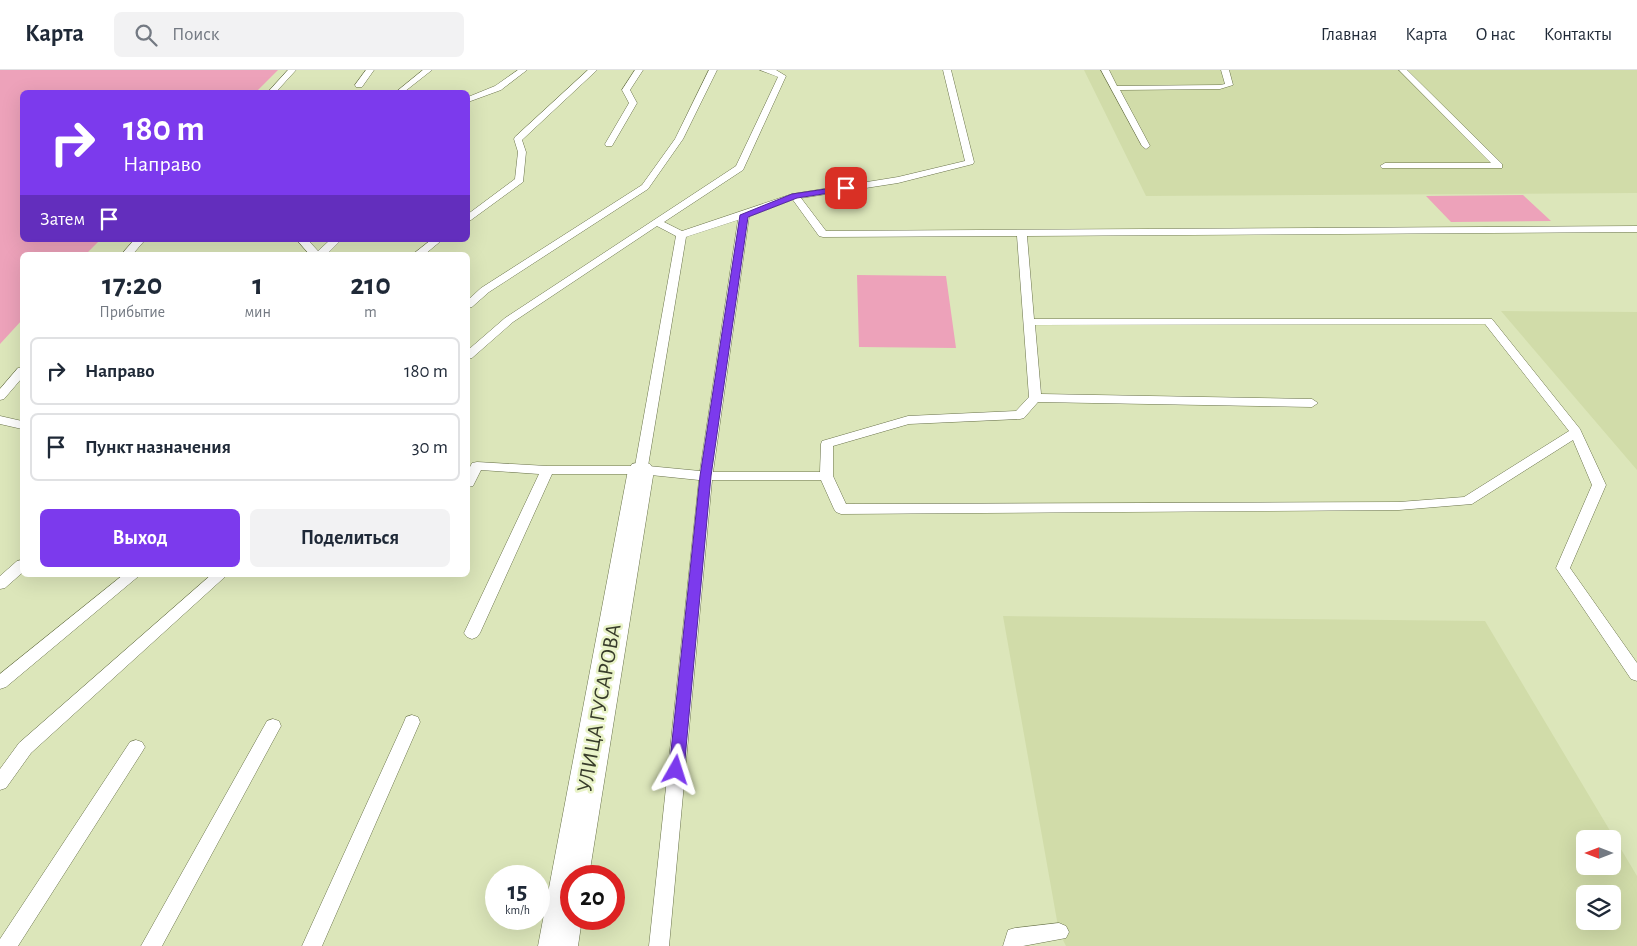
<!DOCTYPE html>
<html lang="ru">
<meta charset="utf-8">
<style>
body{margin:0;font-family:"Alegreya Sans",sans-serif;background:#f2f2f3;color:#1f2937;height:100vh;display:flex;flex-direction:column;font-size:19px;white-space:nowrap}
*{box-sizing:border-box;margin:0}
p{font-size:16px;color:#747a83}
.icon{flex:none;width:28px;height:28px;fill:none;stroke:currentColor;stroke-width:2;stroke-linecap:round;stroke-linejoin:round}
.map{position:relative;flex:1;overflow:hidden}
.drawer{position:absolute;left:20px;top:182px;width:450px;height:325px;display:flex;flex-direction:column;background:#fff;border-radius:8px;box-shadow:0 5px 20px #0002}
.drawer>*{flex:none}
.banner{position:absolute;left:20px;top:20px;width:450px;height:152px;border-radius:8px;box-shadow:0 5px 20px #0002;background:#7c3aed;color:#fff;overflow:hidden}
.needle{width:32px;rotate:270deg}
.fabs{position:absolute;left:1576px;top:760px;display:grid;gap:10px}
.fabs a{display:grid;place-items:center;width:45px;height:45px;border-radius:8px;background:#fff;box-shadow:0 5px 20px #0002;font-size:25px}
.speed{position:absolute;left:485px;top:795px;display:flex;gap:10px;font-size:25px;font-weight:700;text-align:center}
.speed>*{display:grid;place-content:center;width:65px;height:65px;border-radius:50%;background:#fff;box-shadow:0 5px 20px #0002;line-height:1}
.speed small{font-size:12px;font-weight:400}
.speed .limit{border:8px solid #d22;background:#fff;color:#111}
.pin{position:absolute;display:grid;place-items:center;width:42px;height:42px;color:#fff;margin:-21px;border-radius:10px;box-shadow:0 2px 8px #0006}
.me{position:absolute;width:55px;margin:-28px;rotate:6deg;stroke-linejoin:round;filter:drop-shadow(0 0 4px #0008)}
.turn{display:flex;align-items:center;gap:18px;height:105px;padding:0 20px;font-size:22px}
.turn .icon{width:65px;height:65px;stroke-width:2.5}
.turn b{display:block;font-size:35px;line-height:42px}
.then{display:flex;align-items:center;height:48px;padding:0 20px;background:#0003;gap:10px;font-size:19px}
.eta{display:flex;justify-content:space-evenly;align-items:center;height:85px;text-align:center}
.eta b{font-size:30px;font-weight:700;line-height:35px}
.action{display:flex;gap:10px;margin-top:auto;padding:10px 20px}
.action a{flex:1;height:58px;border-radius:8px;background:#7c3aed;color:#fff;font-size:20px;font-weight:700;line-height:58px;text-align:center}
.action a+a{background:#f2f2f3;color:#1f2937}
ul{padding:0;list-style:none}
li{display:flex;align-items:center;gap:15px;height:68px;margin:0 10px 8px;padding:0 10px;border:2px solid #e0e1e3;border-radius:8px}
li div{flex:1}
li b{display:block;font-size:19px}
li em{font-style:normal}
header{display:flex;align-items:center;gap:30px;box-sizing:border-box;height:70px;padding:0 25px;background:#fff;border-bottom:1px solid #e0e1e3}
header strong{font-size:24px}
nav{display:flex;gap:28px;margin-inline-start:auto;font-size:18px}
.search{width:350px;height:45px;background:#f2f2f3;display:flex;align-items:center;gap:12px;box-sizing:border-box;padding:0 18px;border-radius:8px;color:#747a83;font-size:19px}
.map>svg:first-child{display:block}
.built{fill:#d1dca9;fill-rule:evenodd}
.green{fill:#eda2ba}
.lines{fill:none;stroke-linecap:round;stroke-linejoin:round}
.lane-casing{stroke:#6a734b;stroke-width:1}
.street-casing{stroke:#6a734b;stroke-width:1}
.lane{fill:#fff;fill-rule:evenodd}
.street{fill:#fff;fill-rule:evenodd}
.route{fill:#7c3aed;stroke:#51269a}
.labels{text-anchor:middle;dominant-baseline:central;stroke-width:5;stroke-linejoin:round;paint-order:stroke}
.near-street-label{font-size:22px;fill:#383c2b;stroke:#e9f3c7}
</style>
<header>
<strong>Карта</strong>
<div class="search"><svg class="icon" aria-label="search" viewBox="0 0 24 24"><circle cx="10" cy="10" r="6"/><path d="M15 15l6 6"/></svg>Поиск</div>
<nav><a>Главная</a><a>Карта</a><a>О нас</a><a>Контакты</a></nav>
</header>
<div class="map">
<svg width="1637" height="876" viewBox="0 0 1637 876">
<rect width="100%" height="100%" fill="#dce6ba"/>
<!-- built -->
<path class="built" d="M 1084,0 L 1637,0 L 1637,123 L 1146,126 Z
M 1501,241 L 1637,242 L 1637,400 Z
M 1003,546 L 1485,551 L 1637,806 L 1637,876 L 1066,876 L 1059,862 ZM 1585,769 L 1612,769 L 1612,796 L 1585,796 ZM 1585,824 L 1612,824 L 1612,851 L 1585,851 Z"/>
<!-- green -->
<path class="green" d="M 0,0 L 278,0 L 256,22 L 22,22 L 22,170 L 100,170 L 85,185 L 22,185 L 22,250 L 0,274 Z
M 1523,125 L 1551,151 L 1451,152 L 1426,126 Z
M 857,205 L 946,206 L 956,278 L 859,277 Z"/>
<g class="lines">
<defs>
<path id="lane" d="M 288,0 L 296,0 L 276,22 L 268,22 Z
M 366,0 L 374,0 L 362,17 L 356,17 L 355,15 Z
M 423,0 L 432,0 L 404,22 L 396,22 Z
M 518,0 L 527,0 L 501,20 L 468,32 L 468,27 L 495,16 Z
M 588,0 L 597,0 L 522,70 L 526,82 L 523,112 L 471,150 L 468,151 L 468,144 L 515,109 L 518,82 L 514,69 L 515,67 Z
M 635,0 L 643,0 L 630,20 L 637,33 L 612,76 L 606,76 L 605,74 L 629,33 L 622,20 Z
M 709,0 L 717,0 L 683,69 L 648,119 L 489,222 L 472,237 L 468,238 L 468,230 L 481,218 L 642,115 L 675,69 Z
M 760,0 L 776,0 L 786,6 L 743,100 L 664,152 L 682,161 L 792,124 L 898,107 L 965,91 L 943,0 L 951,0 L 974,92 L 973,94 L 898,113 L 801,128 L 826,161 L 1637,156 L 1637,162 L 1027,166 L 1034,249 L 1492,249 L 1580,359 L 1606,415 L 1570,498 L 1637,593 L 1637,611 L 1631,609 L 1556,498 L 1592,415 L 1573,370 L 1472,434 L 1399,440 L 841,444 L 836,442 L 834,439 L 821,410 L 712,410 L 669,876 L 649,876 L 699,410 L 641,404 L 552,404 L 480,563 L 477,567 L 472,569 L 467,567 L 464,563 L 539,404 L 481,400 L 473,416 L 468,417 L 468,401 L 472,393 L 477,392 L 547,396 L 635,396 L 676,166 L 657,156 L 513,252 L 472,288 L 468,289 L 468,280 L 505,248 L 736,96 L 778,7 ZM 793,130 L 819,166 L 823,167 L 1017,166 L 1029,327 L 1016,341 L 908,346 L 822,371 L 821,374 L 820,402 L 713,402 L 749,147 ZM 738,150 L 700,401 L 648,396 L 686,167 ZM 1485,254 L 1569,361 L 1464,427 L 1399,432 L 846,434 L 833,406 L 833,376 L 909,354 L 1020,349 L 1024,348 L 1038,332 L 1312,337 L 1318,333 L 1312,329 L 1041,324 L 1035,255 Z
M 1101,0 L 1109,0 L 1117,16 L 1220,15 L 1225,14 L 1221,0 L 1229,0 L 1233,15 L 1220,19 L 1120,20 L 1150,76 L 1146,79 L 1142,76 Z
M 1399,0 L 1407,0 L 1502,94 L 1502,98 L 1382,98 L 1380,96 L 1385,93 L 1491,93 Z
M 134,170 L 145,170 L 132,185 L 121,185 Z
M 297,170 L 308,170 L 318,181 L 330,170 L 341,170 L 326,185 L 310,185 Z
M 431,170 L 442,170 L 424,185 L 412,185 Z
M 18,298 L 22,298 L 22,308 L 4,329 L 0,330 L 0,319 Z
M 0,346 L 22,351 L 22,359 L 0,354 Z
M 22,490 L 22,503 L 5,518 L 0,519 L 0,506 L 17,491 Z
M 123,505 L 140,505 L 6,617 L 0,619 L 0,604 Z
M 211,505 L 227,505 L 31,683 L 6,718 L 0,720 L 0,699 L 19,673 Z
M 412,645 L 418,647 L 420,652 L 322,876 L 302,876 L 404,652 L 406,647 Z
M 273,649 L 279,651 L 281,656 L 162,876 L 141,876 L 267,651 Z
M 136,670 L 142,672 L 145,677 L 142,682 L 18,876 L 0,876 L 0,869 L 130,672 Z
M 1059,853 L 1066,856 L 1069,862 L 1066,868 L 1023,876 L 1003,876 L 1008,860 L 1015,858 Z"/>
<path id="street" d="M 641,392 L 650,394 L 654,400 L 589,806 L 571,806 L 571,849 L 582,849 L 578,876 L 538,876 L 628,400 L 632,394 Z"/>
</defs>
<!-- lane casing -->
<use href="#lane" class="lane-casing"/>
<!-- street casing -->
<use href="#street" class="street-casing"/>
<!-- lane -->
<use href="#lane" class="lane"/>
<!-- street -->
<use href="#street" class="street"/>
</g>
<!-- route -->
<path class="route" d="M 846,116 L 849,117 L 849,120 L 797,128 L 748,147 L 711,406 L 684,700 L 681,704 L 676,706 L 671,704 L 669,700 L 700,406 L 740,145 L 792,124 Z"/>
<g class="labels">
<!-- near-street labels -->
<g class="near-street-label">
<text transform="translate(599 638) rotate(-80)">УЛИЦА ГУСАРОВА</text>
</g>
</g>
</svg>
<div class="fabs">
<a><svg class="needle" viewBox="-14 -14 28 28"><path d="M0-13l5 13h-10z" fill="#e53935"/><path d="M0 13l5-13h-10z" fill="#747a83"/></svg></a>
<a><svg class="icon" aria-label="layers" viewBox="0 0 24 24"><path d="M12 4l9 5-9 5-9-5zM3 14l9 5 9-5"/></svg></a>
</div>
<div class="speed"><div>15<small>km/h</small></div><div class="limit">20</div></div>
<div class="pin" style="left:846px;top:118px;background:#d93025"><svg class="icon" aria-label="arrive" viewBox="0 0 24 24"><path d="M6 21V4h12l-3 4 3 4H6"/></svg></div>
<svg class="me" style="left:676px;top:700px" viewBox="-20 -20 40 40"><path d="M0-17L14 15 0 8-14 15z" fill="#7c3aed" stroke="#fff" stroke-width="4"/></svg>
<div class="banner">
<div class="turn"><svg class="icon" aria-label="right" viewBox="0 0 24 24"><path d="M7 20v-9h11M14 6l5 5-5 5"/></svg><div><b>180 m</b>Направо</div></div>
<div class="then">Затем<svg class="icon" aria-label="arrive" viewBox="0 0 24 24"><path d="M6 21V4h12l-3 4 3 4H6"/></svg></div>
</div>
<section class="drawer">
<div class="eta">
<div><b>17:20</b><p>Прибытие</p></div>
<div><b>1</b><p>мин</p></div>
<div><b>210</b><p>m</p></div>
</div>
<ul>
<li><svg class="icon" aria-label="right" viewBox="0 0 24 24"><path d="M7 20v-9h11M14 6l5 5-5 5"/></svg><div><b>Направо</b></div><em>180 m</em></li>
<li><svg class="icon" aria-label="arrive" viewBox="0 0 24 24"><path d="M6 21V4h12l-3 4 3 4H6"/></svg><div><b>Пункт назначения</b></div><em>30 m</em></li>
</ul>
<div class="action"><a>Выход</a><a>Поделиться</a></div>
</section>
</div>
